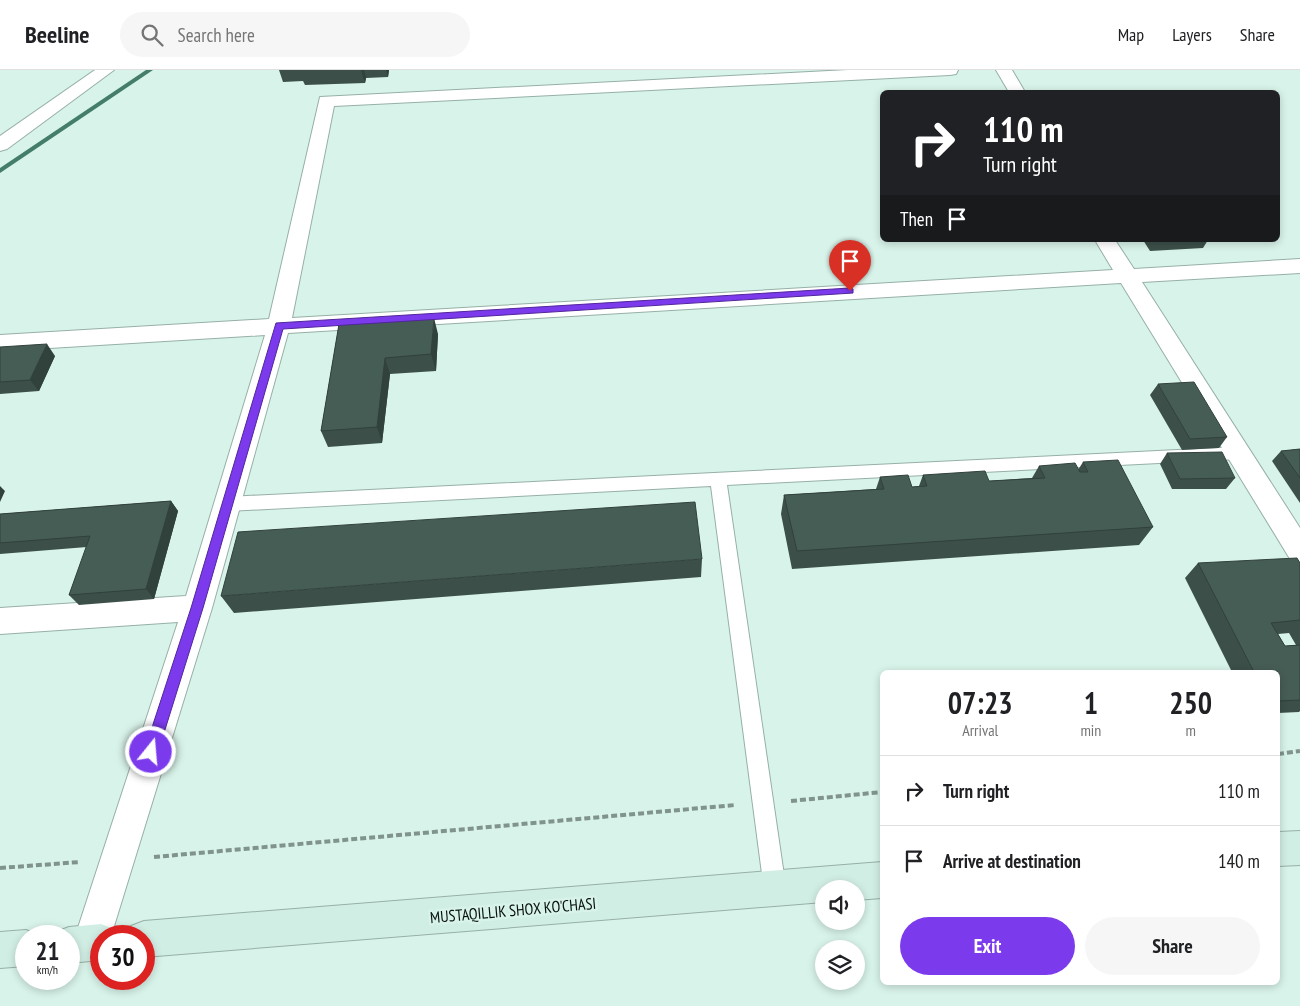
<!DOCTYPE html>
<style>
body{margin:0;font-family:"PT Sans Narrow",sans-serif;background:#f6f6f6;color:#202124;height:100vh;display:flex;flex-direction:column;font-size:19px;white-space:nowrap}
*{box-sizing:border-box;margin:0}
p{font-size:16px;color:#757577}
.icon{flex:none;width:28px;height:28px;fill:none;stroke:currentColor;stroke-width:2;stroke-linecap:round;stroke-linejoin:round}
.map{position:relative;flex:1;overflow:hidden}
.side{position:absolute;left:880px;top:600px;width:400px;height:315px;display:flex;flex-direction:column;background:#fff;border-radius:8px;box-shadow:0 2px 8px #0003}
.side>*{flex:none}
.banner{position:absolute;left:880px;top:20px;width:400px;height:152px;border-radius:8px;box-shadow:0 2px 8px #0003;background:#202124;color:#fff;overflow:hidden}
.buttons{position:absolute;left:815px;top:810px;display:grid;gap:10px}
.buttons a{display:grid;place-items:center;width:50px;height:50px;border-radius:50%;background:#fff;box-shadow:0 2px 8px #0003;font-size:25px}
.speed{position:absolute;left:15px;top:855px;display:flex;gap:10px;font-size:25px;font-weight:700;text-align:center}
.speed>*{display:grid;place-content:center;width:65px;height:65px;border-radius:50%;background:#fff;box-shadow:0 2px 8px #0003;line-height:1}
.speed small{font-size:12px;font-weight:400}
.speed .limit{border:8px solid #d22;background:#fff;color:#111}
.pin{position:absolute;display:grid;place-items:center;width:42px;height:42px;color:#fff;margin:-51px -21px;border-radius:50% 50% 50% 0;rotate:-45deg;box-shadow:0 0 5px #0007}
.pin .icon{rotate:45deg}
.me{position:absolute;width:55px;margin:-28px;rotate:17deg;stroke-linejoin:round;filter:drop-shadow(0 0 4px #0008)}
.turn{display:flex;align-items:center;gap:18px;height:105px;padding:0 20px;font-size:22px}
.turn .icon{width:65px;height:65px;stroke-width:2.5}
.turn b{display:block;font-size:35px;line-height:42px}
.then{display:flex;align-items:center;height:48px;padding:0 20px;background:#0003;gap:10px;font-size:19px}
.eta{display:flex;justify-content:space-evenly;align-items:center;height:85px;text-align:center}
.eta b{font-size:30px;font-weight:700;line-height:35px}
.button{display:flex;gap:10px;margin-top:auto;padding:10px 20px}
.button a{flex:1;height:58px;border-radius:30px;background:#7c3aed;color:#fff;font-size:20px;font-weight:700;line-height:58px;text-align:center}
.button a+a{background:#f6f6f6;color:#202124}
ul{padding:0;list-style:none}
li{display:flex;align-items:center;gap:15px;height:70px;padding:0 20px;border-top:1px solid #e0e0e0}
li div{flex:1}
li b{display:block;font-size:19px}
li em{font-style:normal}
header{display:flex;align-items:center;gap:30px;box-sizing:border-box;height:70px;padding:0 25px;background:#fff;border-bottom:1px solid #e0e0e0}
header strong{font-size:24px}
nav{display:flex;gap:28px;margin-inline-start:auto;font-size:18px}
.search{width:350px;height:45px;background:#f6f6f6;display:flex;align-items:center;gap:12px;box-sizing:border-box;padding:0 18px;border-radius:28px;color:#757577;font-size:19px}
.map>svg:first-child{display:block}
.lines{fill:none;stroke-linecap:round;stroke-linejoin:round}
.stream{fill:#447d6a;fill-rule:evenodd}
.lane-casing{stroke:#96b0a6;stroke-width:2}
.street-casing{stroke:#96b0a6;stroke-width:2}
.secondary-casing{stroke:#96b0a6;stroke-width:2}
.path{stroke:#80948d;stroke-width:4;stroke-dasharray:6 3;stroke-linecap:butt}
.lane{fill:#fff;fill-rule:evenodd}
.street{fill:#fff;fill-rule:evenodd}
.secondary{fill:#d1eee5;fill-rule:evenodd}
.wall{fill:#3c5049;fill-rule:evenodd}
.shaded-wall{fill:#31413c}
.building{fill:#465d55;stroke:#31413c}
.route{fill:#7c3aed;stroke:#51269a}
.labels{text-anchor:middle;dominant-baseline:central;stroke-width:5;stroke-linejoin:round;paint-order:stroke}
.near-street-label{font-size:16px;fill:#08110e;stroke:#d8f3e9}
</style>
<header>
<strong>Beeline</strong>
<div class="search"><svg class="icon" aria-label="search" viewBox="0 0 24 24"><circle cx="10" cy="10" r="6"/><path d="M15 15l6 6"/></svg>Search here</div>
<nav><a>Map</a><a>Layers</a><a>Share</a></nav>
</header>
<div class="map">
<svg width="1300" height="936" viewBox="0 0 1300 936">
<rect width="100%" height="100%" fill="#d8f3e9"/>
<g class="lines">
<!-- stream -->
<path class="stream" d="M 146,0 L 153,0 L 0,103 L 0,98 Z"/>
<defs>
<path id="lane" d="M 1238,377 L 1244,379 L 1246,383 L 1244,387 L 1238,389 L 727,415 L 786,819 L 783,827 L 775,830 L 767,827 L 764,819 L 711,416 L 228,441 L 222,439 L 219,434 L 222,429 L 228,427 Z"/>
<path id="street" d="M 95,0 L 114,0 L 7,79 L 0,81 L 0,66 Z
M 848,0 L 958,0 L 956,4 L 950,5 L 334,36 L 292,248 L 1113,200 L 1095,170 L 1115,170 L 1134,199 L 1300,189 L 1300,203 L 1142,212 L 1300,458 L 1300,492 L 1290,489 L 1121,213 L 288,263 L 212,538 L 111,866 L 101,866 L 101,887 L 91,891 L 78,886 L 73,873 L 178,552 L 0,564 L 0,538 L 186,526 L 265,265 L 0,281 L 0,265 L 269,249 L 320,27 Z
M 996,0 L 1012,0 L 1025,22 L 1009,22 Z"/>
<path id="secondary" d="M 1300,761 L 1300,795 L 1278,796 L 1278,762 Z
M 882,792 L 882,828 L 856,830 L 856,819 L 824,819 L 824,832 L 144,887 L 144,866 L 127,866 L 131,856 L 144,851 Z
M 101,854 L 114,859 L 117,866 L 101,866 L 101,890 L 69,893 L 69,866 L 54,866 L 56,862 L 69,857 Z
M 26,860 L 40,866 L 26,866 L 26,896 L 0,898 L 0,862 Z"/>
</defs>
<!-- lane casing -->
<use href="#lane" class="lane-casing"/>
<!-- street casing -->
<use href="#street" class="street-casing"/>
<!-- secondary casing -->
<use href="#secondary" class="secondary-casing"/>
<!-- path -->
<path class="path" d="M 1278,684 L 1300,681
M 791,731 L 882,722
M 154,787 L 735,735
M 0,798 L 80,792"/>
<!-- lane -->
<use href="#lane" class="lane"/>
<!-- street -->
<use href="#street" class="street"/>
<!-- secondary -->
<use href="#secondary" class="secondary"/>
</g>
<!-- wall -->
<path class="wall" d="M 279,0 L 389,0 L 388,7 L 366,8 L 365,13 L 305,15 L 303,11 L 283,12 Z
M 1143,170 L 1208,170 L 1203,178 L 1150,181 Z
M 339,254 L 438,264 L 436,301 L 390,304 L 382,373 L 328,377 L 321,361 Z
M 0,277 L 55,286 L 39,321 L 0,324 Z
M 1158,314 L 1227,367 L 1219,378 L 1182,380 L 1150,325 Z
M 1300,379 L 1300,433 L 1272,391 L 1281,381 Z
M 1167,383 L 1235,408 L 1226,419 L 1172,419 L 1160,394 Z
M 1083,392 L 1153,457 L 1139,475 L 792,499 L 781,444 L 784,425 L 876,419 L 880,407 L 912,417 L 919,416 L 923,405 L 989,411 L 1032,408 L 1039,396 L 1078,400 Z
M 171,431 L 178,441 L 154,529 L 79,535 L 69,525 L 87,477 L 0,484 L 0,444 Z
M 702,489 L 701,507 L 234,543 L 221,526 Z
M 1198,493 L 1300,493 L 1300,641 L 1299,642 L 1278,643 L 1278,602 L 1232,602 L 1185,508 ZM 1289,563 L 1296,575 L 1285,576 L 1278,564 Z"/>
<!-- shaded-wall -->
<path class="shaded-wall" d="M 361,0 L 364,0 L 366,8 L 365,13 Z
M 386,0 L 389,0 L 388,7 Z
M 434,248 L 438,264 L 436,301 L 431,284 Z
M 47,274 L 55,286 L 39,321 L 30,310 Z
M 385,288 L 390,304 L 382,373 L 377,357 Z
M 0,416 L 5,421 L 0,432 Z
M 171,431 L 178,441 L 154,529 L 146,519 Z"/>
<!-- building -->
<path class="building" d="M 434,248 L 431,284 L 385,288 L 377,357 L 321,361 L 339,254 Z
M 47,274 L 30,310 L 0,312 L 0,277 Z
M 1194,312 L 1227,367 L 1190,369 L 1158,314 Z
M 1300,379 L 1300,408 L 1281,381 Z
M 1222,382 L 1235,408 L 1180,409 L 1167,383 Z
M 1118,390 L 1153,457 L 797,481 L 784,425 L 884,419 L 880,407 L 908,405 L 912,417 L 927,416 L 923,405 L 985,401 L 989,411 L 1045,408 L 1039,396 L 1075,393 L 1080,402 L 1088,402 L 1083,392 Z
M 171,431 L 146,519 L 69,525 L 90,466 L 0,473 L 0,444 Z
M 695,432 L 702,489 L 221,526 L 238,462 Z
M 1297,488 L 1300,493 L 1300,550 L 1271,553 L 1285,576 L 1300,575 L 1300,630 L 1278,631 L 1278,602 L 1254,602 L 1198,493 Z"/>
<!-- route -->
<path class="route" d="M 850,218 L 853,219 L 853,223 L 283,259 L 203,538 L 158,682 L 156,687 L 151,689 L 146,687 L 144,682 L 191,538 L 276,253 Z"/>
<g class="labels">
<!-- near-street labels -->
<g class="near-street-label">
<text transform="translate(513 840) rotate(-5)">MUSTAQILLIK SHOX KO'CHASI</text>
</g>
</g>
</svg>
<div class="buttons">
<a><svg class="icon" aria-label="sound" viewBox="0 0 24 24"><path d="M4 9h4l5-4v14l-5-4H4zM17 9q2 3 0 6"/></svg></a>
<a><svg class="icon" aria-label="layers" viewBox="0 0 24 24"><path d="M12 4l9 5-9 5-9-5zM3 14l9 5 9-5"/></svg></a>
</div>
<div class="speed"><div>21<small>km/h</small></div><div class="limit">30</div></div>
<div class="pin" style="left:850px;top:221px;background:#d93025"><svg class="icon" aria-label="arrive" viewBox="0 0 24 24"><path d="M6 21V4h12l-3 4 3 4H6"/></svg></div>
<svg class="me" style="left:151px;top:682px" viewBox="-20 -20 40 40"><circle r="17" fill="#7c3aed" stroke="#fff" stroke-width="3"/><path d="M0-11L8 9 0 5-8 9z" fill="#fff"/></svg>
<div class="banner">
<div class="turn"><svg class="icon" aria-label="right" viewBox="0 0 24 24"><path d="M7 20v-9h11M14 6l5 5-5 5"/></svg><div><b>110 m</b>Turn right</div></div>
<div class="then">Then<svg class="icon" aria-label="arrive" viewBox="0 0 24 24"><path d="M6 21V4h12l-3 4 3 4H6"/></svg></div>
</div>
<section class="side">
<div class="eta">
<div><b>07:23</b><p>Arrival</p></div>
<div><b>1</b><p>min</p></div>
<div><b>250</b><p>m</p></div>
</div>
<ul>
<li><svg class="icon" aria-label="right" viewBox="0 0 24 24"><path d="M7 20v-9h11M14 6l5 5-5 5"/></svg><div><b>Turn right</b></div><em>110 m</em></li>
<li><svg class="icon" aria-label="arrive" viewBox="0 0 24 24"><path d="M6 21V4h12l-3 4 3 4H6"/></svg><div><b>Arrive at destination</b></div><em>140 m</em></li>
</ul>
<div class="button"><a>Exit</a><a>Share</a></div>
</section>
</div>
